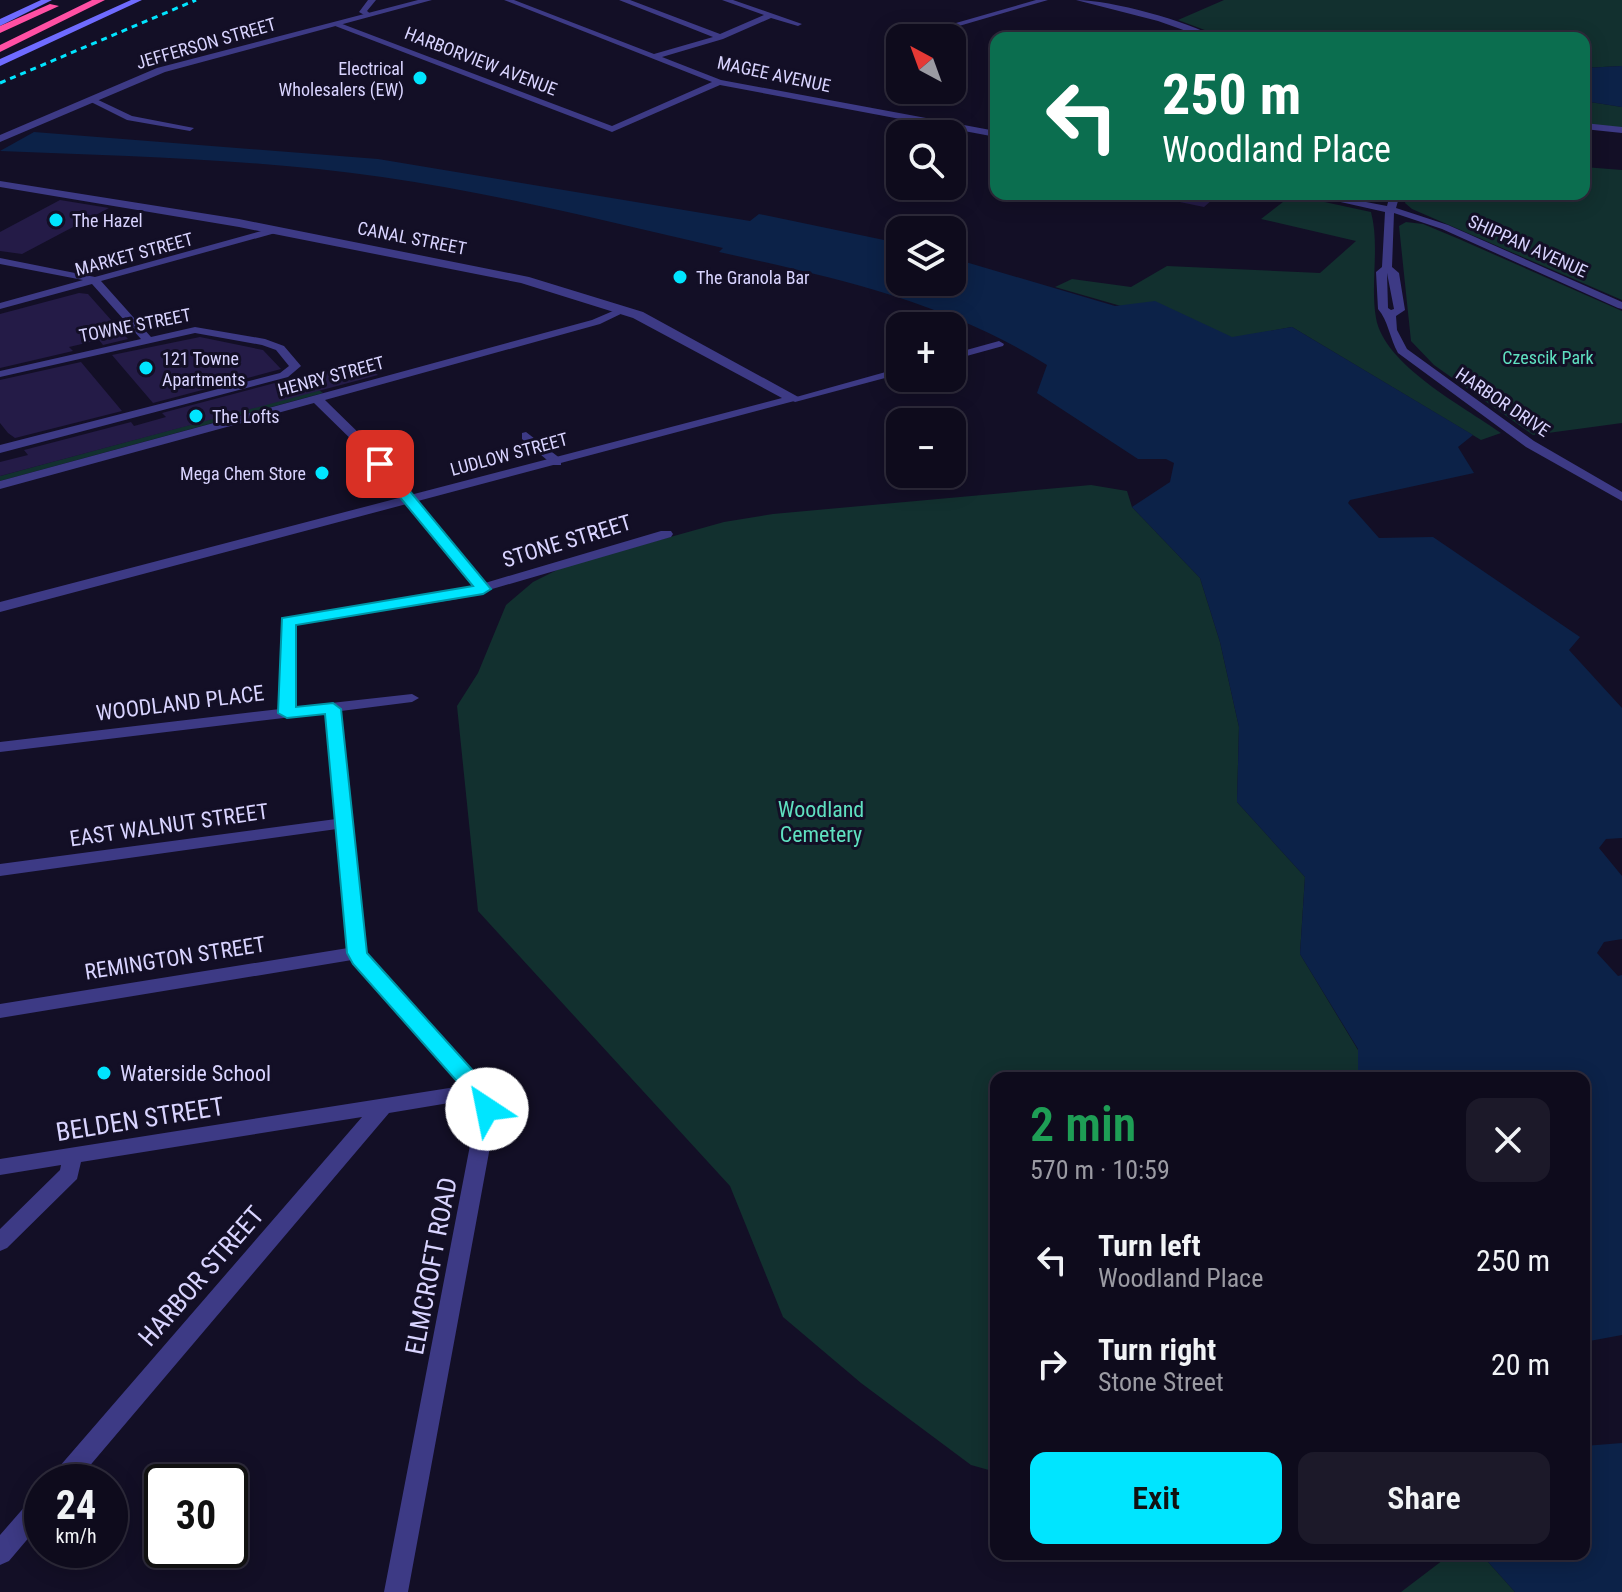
<!DOCTYPE html>
<meta charset="utf-8">
<style>
body{margin:0;font-family:"Roboto Condensed",sans-serif;background:#1c1929;color:#f1f3f6;height:100vh;display:flex;flex-direction:column;font-size:30px;white-space:nowrap}
*{box-sizing:border-box;margin:0}
p{font-size:26px;color:#9b9ba3}
.icon{flex:none;width:44px;height:44px;fill:none;stroke:currentColor;stroke-width:2;stroke-linecap:round;stroke-linejoin:round}
.map{position:relative;flex:1;overflow:hidden}
.side{position:absolute;left:990px;top:1072px;width:600px;height:488px;display:flex;flex-direction:column;background:#0e0b1c;border-radius:16px;box-shadow:0 4px 20px #0003,0 0 0 2px #2e2b3b}
.side>*{flex:none}
.guide{position:absolute;left:990px;top:32px;width:600px;height:168px;border-radius:16px;box-shadow:0 4px 20px #0003,0 0 0 2px #2e2b3b;background:#0b6e4f;color:#fff;overflow:hidden}
.needle{width:52px;rotate:319deg}
.buttons{position:absolute;left:886px;top:24px;display:grid;gap:16px}
.buttons a{display:grid;place-items:center;width:80px;height:80px;border-radius:16px;background:#0e0b1c;box-shadow:0 4px 20px #0003,0 0 0 2px #2e2b3b;font-size:40px}
.speed{position:absolute;left:24px;top:1464px;display:flex;gap:16px;font-size:40px;font-weight:700;text-align:center}
.speed>*{display:grid;place-content:center;width:104px;height:104px;border-radius:50%;background:#0e0b1c;box-shadow:0 4px 20px #0003,0 0 0 2px #2e2b3b;line-height:1}
.speed small{font-size:20px;font-weight:400}
.speed .limit{border:4px solid #111;border-radius:12px;background:#fff;color:#111}
.pin{position:absolute;display:grid;place-items:center;width:68px;height:68px;color:#fff;margin:-34px;border-radius:16px;box-shadow:0 4px 12px #0006}
.me{position:absolute;width:88px;margin:-44px;rotate:326deg;stroke-linejoin:round;filter:drop-shadow(0 0 6px #0008)}
.turn{display:flex;align-items:center;gap:28px;height:168px;padding:0 40px;font-size:36px}
.turn .icon{width:104px;height:104px;stroke-width:2.5}
.turn b{display:block;font-size:56px;line-height:68px}
.round{display:grid;place-items:center;flex:none;width:84px;height:84px;border-radius:16px;background:#1c1929}
.head{display:flex;align-items:center;justify-content:space-between;height:136px;padding:0 40px}
h1{font-size:48px;font-weight:600;line-height:60px;color:#1e9e55}
.cta{display:flex;gap:16px;margin-top:auto;padding:16px 40px}
.cta a{flex:1;height:92px;border-radius:16px;background:#00e5ff;color:#111;font-size:32px;font-weight:600;line-height:92px;text-align:center}
.cta a+a{background:#1c1929;color:#f1f3f6}
ul{padding:0;list-style:none}
li{display:flex;align-items:center;gap:24px;height:104px;padding:0 40px}
li div{flex:1}
li b{display:block;font-size:30px}
li em{font-style:normal}
.map>svg:first-child{display:block}
.green{fill:#12302f}
.water{fill:#0c2248}
.building{fill:#241b47}
.lines{fill:none;stroke-linecap:round;stroke-linejoin:round}
.minor{fill:#3d3a85;fill-rule:evenodd}
.tertiary{fill:#3d3a85;fill-rule:evenodd}
.secondary{fill:#6f6bff;fill-rule:evenodd}
.motorway{fill:#ff4fa3;fill-rule:evenodd}
.rail{stroke:#00e5ff;stroke-width:3;stroke-dasharray:6 5;stroke-linecap:butt}
.route{fill:#00e5ff;stroke:#0095a6;stroke-width:2}
.poi-dot{fill:#00e5ff;stroke:#130f26;stroke-width:3}
.labels{text-anchor:middle;dominant-baseline:central;stroke-width:6;stroke-linejoin:round;paint-order:stroke}
.far-street-label{font-size:18px;fill:#d9d4ff;stroke:#130f26}
.far-poi-label{font-size:18px;fill:#d9d4ff;stroke:#130f26;text-anchor:start}
.far-park-label{font-size:18px;fill:#5fe0c0;stroke:#130f26}
.street-label{font-size:22px;fill:#d9d4ff;stroke:#130f26}
.park-label{font-size:22px;fill:#5fe0c0;stroke:#130f26}
.poi-label{font-size:22px;fill:#d9d4ff;stroke:#130f26;text-anchor:start}
.near-street-label{font-size:26px;fill:#d9d4ff;stroke:#130f26}
</style>
<div class="map">
<svg width="1622" height="1592" viewBox="0 0 1622 1592">
<rect width="100%" height="100%" fill="#130f26"/>
<!-- green -->
<path class="green" d="M 1224,0 L 1622,0 L 1622,66 L 1584,68 L 1584,38 L 1226,38 L 1178,20 Z
M 1584,101 L 1622,107 L 1622,128 L 1584,124 Z
M 1584,167 L 1622,170 L 1622,300 L 1412,209 L 1405,203 L 1408,194 L 1584,194 Z
M 1292,195 L 1371,212 C 1380,246 1370,284 1376,318 C 1384,365 1463,406 1501,433 L 1481,440 L 1292,327 L 1232,338 L 1055,287 L 1072,279 L 1131,287 L 1167,266 L 1320,273 L 1356,241 L 1261,219 Z
M 1406,222 L 1423,224 L 1459,239 L 1622,311 L 1622,423 L 1533,435 L 1434,365 L 1411,341 L 1399,226 Z
M 319,390 L 323,393 L 0,481 L 0,476 Z
M 1091,485 L 1127,491 L 1132,507 L 1200,578 L 1220,642 L 1239,727 L 1237,802 L 1305,877 L 1300,954 L 1358,1050 L 1358,1078 L 996,1078 L 996,1472 L 971,1465 L 861,1383 L 783,1317 L 730,1186 L 478,911 L 457,706 L 478,673 L 506,605 L 533,582 L 563,567 L 724,522 L 773,514 Z
M 1451,1554 L 1481,1554 L 1515,1592 L 1401,1592 Z"/>
<!-- water -->
<path class="water" d="M 1622,66 L 1622,107 L 1584,101 L 1584,68 Z
M 34,132 L 378,159 L 750,221 L 759,214 L 884,240 L 900,244 L 900,282 L 952,282 L 952,258 L 1115,306 L 1155,301 L 1232,337 L 1292,327 L 1473,435 L 1458,447 L 1474,473 L 1350,500 L 1348,503 L 1379,538 L 1433,537 L 1580,637 L 1569,650 L 1622,708 L 1622,838 L 1606,839 L 1599,848 L 1622,876 L 1622,939 L 1604,942 L 1597,953 L 1618,976 L 1622,975 L 1622,1335 L 1584,1342 L 1584,1078 L 1358,1078 L 1358,1049 L 1300,954 L 1305,877 L 1237,802 L 1239,727 L 1220,642 L 1200,578 L 1132,507 L 1170,482 L 1174,463 L 1166,459 L 1138,459 L 1037,393 L 1047,365 C 947,302 833,277 719,252 L 723,248 C 609,222 500,194 382,177 C 256,159 127,156 0,151 Z
M 1622,1443 L 1622,1592 L 1515,1592 L 1481,1554 L 1584,1554 L 1584,1446 Z"/>
<!-- building -->
<path class="building" d="M 1171,194 L 1219,194 L 1204,207 L 1170,200 Z
M 60,200 L 109,208 L 22,254 L 0,251 L 0,232 Z
M 79,293 L 88,294 L 128,339 L 103,345 L 99,340 L 69,347 L 73,351 L 0,368 L 0,314 Z
M 200,337 L 263,350 L 281,369 L 153,403 L 112,355 Z
M 81,362 L 122,411 L 15,438 L 8,433 L 0,423 L 0,380 Z
M 365,364 L 378,375 L 0,476 L 0,462 L 28,455 L 24,450 L 131,422 L 134,426 L 166,417 L 162,413 L 290,379 Z"/>
<g class="lines">
<!-- minor -->
<path class="minor" d="M 368,0 L 376,0 L 367,11 L 372,15 L 368,17 L 359,12 Z
M 504,0 L 514,0 L 654,54 L 713,37 L 619,0 L 630,0 L 720,34 L 764,15 L 722,0 L 733,0 L 802,24 L 798,26 L 771,18 L 723,39 L 662,57 L 721,80 L 996,131 L 996,137 L 720,85 L 612,132 L 330,24 L 337,22 L 612,126 L 712,82 Z
M 1036,0 L 1048,0 L 935,33 L 928,31 Z
M 1076,0 C 1111,0 1188,21 1217,38 L 1206,38 L 1158,21 Z
M 92,97 L 132,116 L 194,128 L 190,131 L 127,120 L 89,101 Z
M 1584,123 L 1622,127 L 1622,133 L 1584,129 Z
M 1305,194 L 1324,194 L 1387,206 L 1390,194 L 1400,194 L 1396,208 L 1448,225 L 1622,302 L 1622,309 L 1618,308 L 1442,229 L 1394,213 L 1392,267 L 1399,273 L 1405,310 L 1396,316 L 1397,330 L 1407,349 L 1534,441 L 1622,492 L 1622,501 L 1526,447 L 1398,353 C 1390,339 1388,320 1378,309 L 1376,272 L 1382,267 L 1385,212 ZM 1387,273 L 1394,309 L 1391,310 L 1388,308 Z
M 276,227 L 279,228 L 279,232 L 101,281 L 151,337 L 195,327 L 265,339 L 284,346 L 301,366 L 288,377 L 0,453 L 0,445 L 280,373 L 289,366 L 276,350 L 262,345 L 195,333 L 0,377 L 0,371 L 141,339 L 92,284 L 0,309 L 0,303 L 83,280 L 0,264 L 0,258 L 95,277 Z
M 620,308 L 629,310 L 600,324 L 325,400 L 369,443 L 485,583 L 661,531 L 671,531 L 673,534 L 671,537 L 458,599 L 295,624 L 295,707 L 412,694 L 419,698 L 412,702 L 341,711 L 366,953 L 491,1093 L 497,1109 L 408,1592 L 384,1592 L 477,1109 L 473,1099 L 389,1113 L 76,1482 L 49,1482 L 53,1474 L 362,1117 L 81,1162 L 77,1179 L 7,1248 L 0,1251 L 0,1229 L 60,1170 L 61,1165 L 0,1175 L 0,1159 L 462,1086 L 352,960 L 0,1018 L 0,1004 L 348,948 L 337,829 L 0,876 L 0,864 L 336,819 L 326,713 L 0,752 L 0,742 L 280,709 L 283,618 L 456,591 L 473,586 L 361,449 L 314,403 L 0,489 L 0,481 L 592,320 Z
M 999,341 L 1004,344 L 1003,346 L 952,360 L 952,354 Z
M 900,368 L 900,374 L 795,402 L 789,399 Z
M 526,432 L 561,459 L 561,465 L 553,465 L 522,439 L 522,433 Z
M 42,1493 L 42,1522 L 9,1561 L 0,1565 L 0,1535 L 34,1496 Z"/>
<!-- tertiary -->
<path class="tertiary" d="M 418,0 L 432,0 L 165,72 L 0,142 L 0,135 L 157,68 Z
M 0,181 L 239,219 L 529,277 L 643,312 L 802,399 L 0,612 L 0,602 L 782,398 L 633,318 L 521,283 L 239,227 L 0,187 Z"/>
<!-- secondary -->
<path class="secondary" d="M 41,0 L 52,0 L 0,26 L 0,19 Z
M 131,0 L 142,0 L 0,66 L 0,59 Z"/>
<!-- motorway -->
<path class="motorway" d="M 92,0 L 105,0 L 0,52 L 0,45 Z
M 50,4 L 59,6 L 0,33 L 0,26 Z"/>
<!-- rail -->
<path class="rail" d="M 0,83 L 196,0"/>
</g>
<!-- route -->
<path class="route" d="M 375,461 L 385,461 L 491,589 L 483,594 L 296,625 L 296,707 L 333,703 L 341,709 L 367,953 L 486,1085 L 498,1109 L 487,1117 L 479,1115 L 470,1096 L 353,964 L 347,953 L 325,714 L 287,718 L 278,713 L 282,618 L 473,586 L 375,467 Z"/>
<!-- markers -->
<g class="poi-dot">
<circle cx="420" cy="78" r="8"/>
<circle cx="56" cy="220" r="8"/>
<circle cx="680" cy="277" r="8"/>
<circle cx="146" cy="368" r="8"/>
<circle cx="196" cy="416" r="8"/>
<circle cx="322" cy="473" r="8"/>
<circle cx="104" cy="1073" r="8"/>
</g>
<g class="labels">
<!-- far-street labels -->
<g class="far-street-label">
<text transform="translate(206 43) rotate(-16)">JEFFERSON STREET</text>
<text transform="translate(481 61) rotate(21)">HARBORVIEW AVENUE</text>
<text transform="translate(774 74) rotate(12)">MAGEE AVENUE</text>
<text transform="translate(412 238) rotate(11)">CANAL STREET</text>
<text transform="translate(1528 246) rotate(24)">SHIPPAN AVENUE</text>
<text transform="translate(134 254) rotate(-15)">MARKET STREET</text>
<text transform="translate(135 325) rotate(-11)">TOWNE STREET</text>
<text transform="translate(331 376) rotate(-15)">HENRY STREET</text>
<text transform="translate(1503 402) rotate(34)">HARBOR DRIVE</text>
<text transform="translate(509 454) rotate(-15)">LUDLOW STREET</text>
</g>
<!-- far-poi labels -->
<g class="far-poi-label">
<text x="404" y="68" text-anchor="end">Electrical<tspan x="404" dy="21">Wholesalers (EW)</tspan></text>
<text x="72" y="220">The Hazel</text>
<text x="696" y="277">The Granola Bar</text>
<text x="162" y="358">121 Towne<tspan x="162" dy="21">Apartments</tspan></text>
<text x="212" y="416">The Lofts</text>
<text x="306" y="473" text-anchor="end">Mega Chem Store</text>
</g>
<!-- far-park labels -->
<g class="far-park-label">
<text x="1548" y="357">Czescik Park</text>
</g>
<!-- street labels -->
<g class="street-label">
<text transform="translate(567 541) rotate(-17)">STONE STREET</text>
<text transform="translate(180 703) rotate(-7)">WOODLAND PLACE</text>
<text transform="translate(169 825) rotate(-8)">EAST WALNUT STREET</text>
<text transform="translate(175 958) rotate(-9)">REMINGTON STREET</text>
</g>
<!-- park labels -->
<g class="park-label">
<text x="821" y="809">Woodland<tspan x="821" dy="25">Cemetery</tspan></text>
</g>
<!-- poi labels -->
<g class="poi-label">
<text x="120" y="1073">Waterside School</text>
</g>
<!-- near-street labels -->
<g class="near-street-label">
<text transform="translate(140 1119) rotate(-9)">BELDEN STREET</text>
<text transform="translate(431 1266) rotate(-79)">ELMCROFT ROAD</text>
<text transform="translate(201 1276) rotate(-49)">HARBOR STREET</text>
</g>
</g>
</svg>
<div class="buttons">
<a><svg class="needle" viewBox="-14 -14 28 28"><path d="M0-13l5 13h-10z" fill="#e53935"/><path d="M0 13l5-13h-10z" fill="#9b9ba3"/></svg></a>
<a><svg class="icon" aria-label="search" viewBox="0 0 24 24"><circle cx="10" cy="10" r="6"/><path d="M15 15l6 6"/></svg></a>
<a><svg class="icon" aria-label="layers" viewBox="0 0 24 24"><path d="M12 4l9 5-9 5-9-5zM3 14l9 5 9-5"/></svg></a>
<a>+</a>
<a>−</a>
</div>
<div class="speed"><div>24<small>km/h</small></div><div class="limit">30</div></div>
<div class="pin" style="left:380px;top:464px;background:#d93025"><svg class="icon" aria-label="arrive" viewBox="0 0 24 24"><path d="M6 21V4h12l-3 4 3 4H6"/></svg></div>
<svg class="me" style="left:487px;top:1109px" viewBox="-20 -20 40 40"><circle r="19" fill="#fff"/><path d="M0-13L10 11 0 6-10 11z" fill="#00e5ff"/></svg>
<div class="guide">
<div class="turn"><svg class="icon" aria-label="left" viewBox="0 0 24 24"><path d="M17 20v-9H6M10 6l-5 5 5 5"/></svg><div><b>250 m</b>Woodland Place</div></div>
</div>
<section class="side">
<div class="head"><div><h1>2 min</h1><p>570 m · 10:59</p></div><a class="round"><svg class="icon" aria-label="close" viewBox="0 0 24 24"><path d="M6 6l12 12M18 6L6 18"/></svg></a></div>
<ul>
<li><svg class="icon" aria-label="left" viewBox="0 0 24 24"><path d="M17 20v-9H6M10 6l-5 5 5 5"/></svg><div><b>Turn left</b><p>Woodland Place</p></div><em>250 m</em></li>
<li><svg class="icon" aria-label="right" viewBox="0 0 24 24"><path d="M7 20v-9h11M14 6l5 5-5 5"/></svg><div><b>Turn right</b><p>Stone Street</p></div><em>20 m</em></li>
</ul>
<div class="cta"><a>Exit</a><a>Share</a></div>
</section>
</div>
